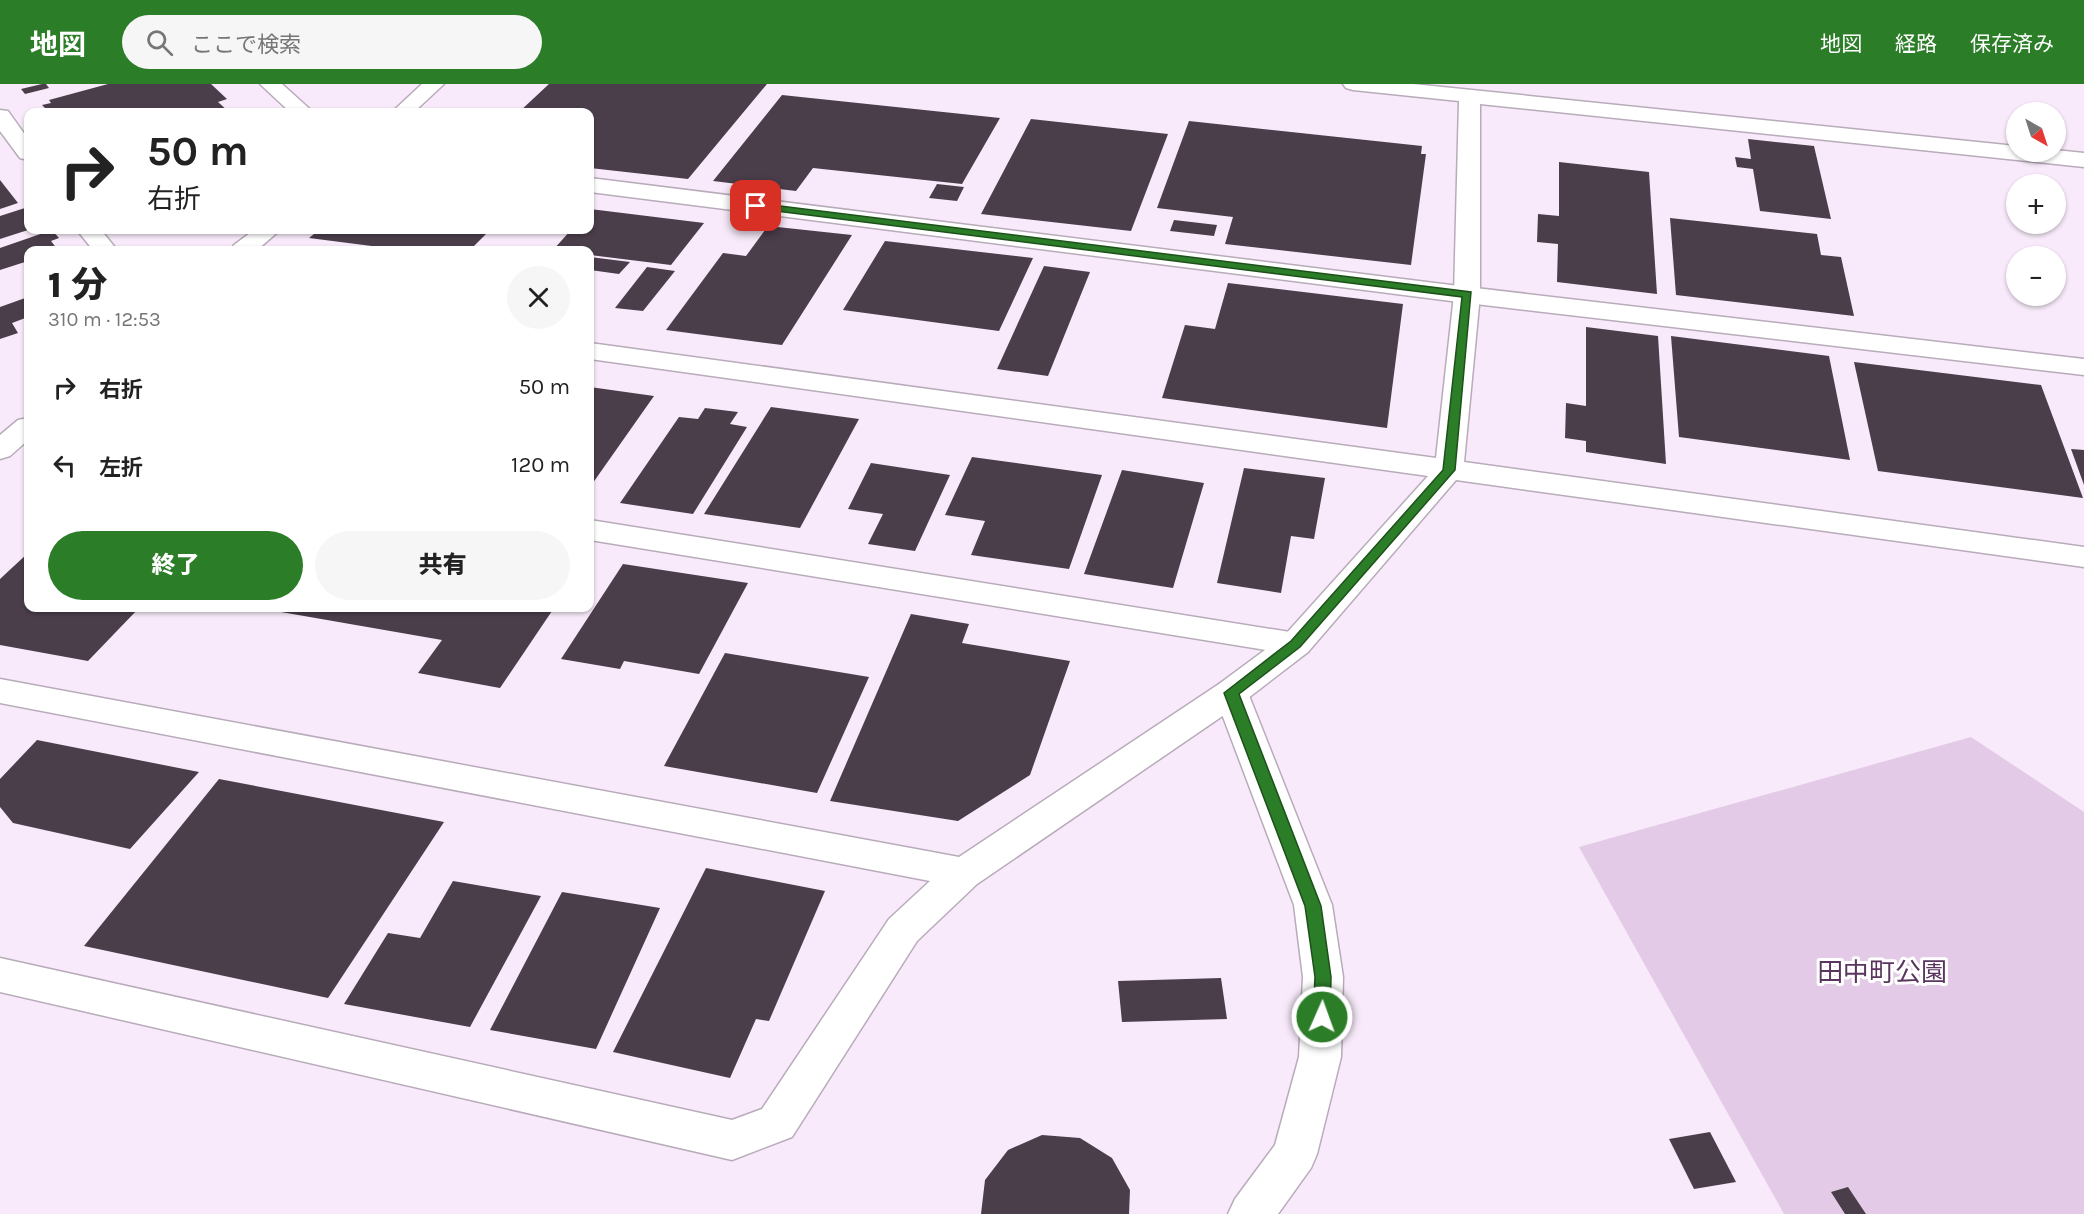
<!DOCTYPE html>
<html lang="ja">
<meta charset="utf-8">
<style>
body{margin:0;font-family:Karla,"Noto Sans JP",sans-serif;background:#f6f6f6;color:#222;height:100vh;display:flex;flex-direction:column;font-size:22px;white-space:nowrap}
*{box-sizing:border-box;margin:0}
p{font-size:20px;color:#767676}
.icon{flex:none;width:33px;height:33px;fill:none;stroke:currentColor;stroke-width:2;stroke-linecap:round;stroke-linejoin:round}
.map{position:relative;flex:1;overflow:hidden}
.side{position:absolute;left:24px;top:162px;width:570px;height:366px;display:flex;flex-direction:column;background:#fff;border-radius:12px;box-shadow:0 2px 4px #0004}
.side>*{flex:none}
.hud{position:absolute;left:24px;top:24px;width:570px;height:126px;border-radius:12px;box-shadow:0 2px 4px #0004;background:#fff;color:#222;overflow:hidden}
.needle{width:39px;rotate:141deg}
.tools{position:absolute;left:2006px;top:18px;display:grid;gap:12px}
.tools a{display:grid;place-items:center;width:60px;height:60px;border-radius:50%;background:#fff;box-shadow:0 2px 4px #0004;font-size:30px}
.pin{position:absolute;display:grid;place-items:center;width:51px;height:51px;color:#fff;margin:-26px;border-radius:12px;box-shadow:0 3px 9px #0006}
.me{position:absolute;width:66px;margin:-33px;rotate:2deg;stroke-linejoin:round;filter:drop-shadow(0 0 4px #0008)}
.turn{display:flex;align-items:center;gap:21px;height:126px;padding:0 24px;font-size:27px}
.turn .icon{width:78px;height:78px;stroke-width:2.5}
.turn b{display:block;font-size:42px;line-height:51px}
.round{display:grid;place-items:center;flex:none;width:63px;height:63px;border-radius:32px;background:#f6f6f6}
.overview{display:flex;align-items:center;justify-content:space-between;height:102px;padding:0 24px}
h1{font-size:36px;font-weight:800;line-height:45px}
.button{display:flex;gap:12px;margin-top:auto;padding:12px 24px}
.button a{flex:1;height:69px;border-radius:36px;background:#2c7d28;color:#fff;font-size:24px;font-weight:800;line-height:69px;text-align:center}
.button a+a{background:#f6f6f6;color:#222}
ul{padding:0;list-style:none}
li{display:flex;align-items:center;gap:18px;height:78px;padding:0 24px}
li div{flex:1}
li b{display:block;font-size:22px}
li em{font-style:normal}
header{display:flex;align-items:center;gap:36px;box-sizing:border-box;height:84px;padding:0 30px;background:#2c7d28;color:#fff}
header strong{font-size:28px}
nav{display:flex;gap:33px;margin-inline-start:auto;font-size:21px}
.search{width:420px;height:54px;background:#f6f6f6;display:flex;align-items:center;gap:15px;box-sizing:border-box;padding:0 21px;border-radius:33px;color:#767676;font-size:22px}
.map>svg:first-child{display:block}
.green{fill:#e3cae6}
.building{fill:#4a3e4b}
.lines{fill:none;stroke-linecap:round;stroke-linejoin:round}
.minor-casing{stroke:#b8abba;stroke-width:3}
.tertiary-casing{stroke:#b8abba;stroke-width:3}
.minor{fill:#fff;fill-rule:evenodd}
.tertiary{fill:#fff;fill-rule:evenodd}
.route{fill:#2c7d28;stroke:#1d511a;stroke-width:1.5}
.labels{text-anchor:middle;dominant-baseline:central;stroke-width:6;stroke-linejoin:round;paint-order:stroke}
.near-park-label{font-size:26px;fill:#5a3560;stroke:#fff}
</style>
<header>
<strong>地図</strong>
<div class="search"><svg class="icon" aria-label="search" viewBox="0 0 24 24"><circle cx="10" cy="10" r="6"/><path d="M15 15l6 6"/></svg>ここで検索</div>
<nav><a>地図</a><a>経路</a><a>保存済み</a></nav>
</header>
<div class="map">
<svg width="2084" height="1130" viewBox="0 0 2084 1130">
<rect width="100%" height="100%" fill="#f8eafa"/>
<!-- green -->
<path class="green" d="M 1971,653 L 2084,728 L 2084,1130 L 1784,1130 L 1579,763 Z"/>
<!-- building -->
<path class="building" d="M 42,0 L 46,0 L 49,4 L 25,10 L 21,5 Z
M 108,0 L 211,0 L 227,15 L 218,18 L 229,28 L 49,28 L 42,21 L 51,19 L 49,16 Z
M 549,0 L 767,0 L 688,95 L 590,84 L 590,28 L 519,28 Z
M 782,11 L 1000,34 L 962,100 L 813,84 L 796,107 L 713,97 Z
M 1031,35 L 1168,50 L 1131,147 L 981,130 Z
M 1189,37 L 1422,62 L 1421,70 L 1426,70 L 1411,181 L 1225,160 L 1233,133 L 1157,124 Z
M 1748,55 L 1814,62 L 1831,135 L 1760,127 L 1753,85 L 1737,83 L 1735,73 L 1751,75 Z
M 1559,78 L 1649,88 L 1657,210 L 1557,198 L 1558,160 L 1537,158 L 1538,130 L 1559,132 Z
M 0,96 L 18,119 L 0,125 Z
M 937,100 L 964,103 L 957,117 L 929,114 Z
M 28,123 L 28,146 L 0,155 L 0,132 Z
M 590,125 L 704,139 L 671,181 L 590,171 L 590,166 L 553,166 L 571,146 L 590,146 Z
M 1670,134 L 1817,150 L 1821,171 L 1841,173 L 1854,232 L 1676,211 Z
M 1174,136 L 1217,141 L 1214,152 L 1170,147 Z
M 768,142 L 852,151 L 782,261 L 666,246 L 723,169 L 746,172 Z
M 52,146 L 59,154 L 51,157 L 58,166 L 28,166 L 28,177 L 0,186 L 0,164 Z
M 319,146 L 490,146 L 470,166 L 403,166 L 309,154 Z
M 885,157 L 1033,174 L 999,247 L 843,226 Z
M 590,173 L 630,178 L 619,190 L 590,186 Z
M 1044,182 L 1090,188 L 1048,292 L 997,285 Z
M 647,183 L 675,187 L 643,227 L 615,224 Z
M 1228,199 L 1403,220 L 1387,344 L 1162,314 L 1185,241 L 1215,245 Z
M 28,213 L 28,233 L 12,239 L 18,249 L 0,255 L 0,223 Z
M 1586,243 L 1658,252 L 1666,380 L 1586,368 L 1586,357 L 1565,354 L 1566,319 L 1586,322 Z
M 1671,252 L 1829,272 L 1850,376 L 1679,353 Z
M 1854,278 L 2041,301 L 2083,414 L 1878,387 Z
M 590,303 L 654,312 L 590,403 Z
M 771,323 L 859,335 L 800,444 L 704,430 Z
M 705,324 L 738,328 L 730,340 L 747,343 L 693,430 L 620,419 L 679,333 L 698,335 Z
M 2071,365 L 2084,366 L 2084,401 Z
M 972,373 L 1102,391 L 1069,485 L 971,471 L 985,437 L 945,431 Z
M 871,379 L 950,391 L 915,467 L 868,460 L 883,430 L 848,425 Z
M 1244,384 L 1325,394 L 1314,455 L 1291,452 L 1281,509 L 1217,499 Z
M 1122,386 L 1204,399 L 1173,504 L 1084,490 Z
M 28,469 L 28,524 L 139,524 L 88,577 L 0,561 L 0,495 Z
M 623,480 L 748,499 L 699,590 L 624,577 L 620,585 L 561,575 Z
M 258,524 L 554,524 L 500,604 L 418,589 L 442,556 Z
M 911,530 L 969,540 L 962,559 L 1070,577 L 1030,691 L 958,737 L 830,717 Z
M 725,569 L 869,593 L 817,709 L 664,682 Z
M 37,656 L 199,688 L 130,765 L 13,739 L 0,723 L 0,695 Z
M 219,695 L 444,738 L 328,914 L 84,862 Z
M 706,784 L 825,807 L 769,937 L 756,935 L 730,994 L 613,968 Z
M 453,797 L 541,812 L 470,943 L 344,920 L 388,849 L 420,854 Z
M 562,808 L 660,824 L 596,965 L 490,946 Z
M 1221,894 L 1227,935 L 1122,938 L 1118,897 Z
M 1710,1048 L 1736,1098 L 1694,1105 L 1669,1055 Z
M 1042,1051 L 1080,1054 L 1112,1074 L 1130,1106 L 1129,1130 L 981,1130 L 985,1096 L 1008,1066 Z
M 1848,1103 L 1866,1130 L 1845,1130 L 1831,1108 Z"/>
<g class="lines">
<defs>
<path id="minor" d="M 260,0 L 282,0 L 313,28 L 290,28 Z
M 590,94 L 1467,203 L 2084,275 L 2084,291 L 1467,219 L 590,108 Z
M 590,436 L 1296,549 L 1308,552 L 1312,560 L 1308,568 L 1296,571 L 590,456 Z
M 1231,597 L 1243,600 L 1248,609 L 1332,821 L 1343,893 L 1341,973 L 1317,1070 L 1311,1084 L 1278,1130 L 1228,1130 L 1235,1115 L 1275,1061 L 1299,973 L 1303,893 L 1294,821 L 1214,609 L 1219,600 Z"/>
<path id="tertiary" d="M 422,0 L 444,0 L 414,28 L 392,28 Z
M 1343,0 L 1413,0 L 2016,62 L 2016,68 L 2055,66 L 2084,69 L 2084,83 L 1480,20 L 1480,211 L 1464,378 L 2084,463 L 2084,483 L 1456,396 L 1308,568 L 1243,618 L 977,800 L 917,857 L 792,1053 L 732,1076 L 0,908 L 0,874 L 732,1036 L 762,1025 L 889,835 L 930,797 L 0,619 L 0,595 L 959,773 L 1219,600 L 1284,552 L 1428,392 L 590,275 L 590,259 L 1436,374 L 1454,211 L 1459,17 L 1353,6 L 1346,4 Z
M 0,26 L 8,27 L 28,55 L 28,76 L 20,74 L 0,47 Z
M 77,146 L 101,146 L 117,166 L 93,166 Z
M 254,146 L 280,146 L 257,166 L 231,166 L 234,161 Z
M 28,334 L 28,356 L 10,372 L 0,375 L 0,351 L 18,336 Z"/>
</defs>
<!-- minor casing -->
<use href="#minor" class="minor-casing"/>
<!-- tertiary casing -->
<use href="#tertiary" class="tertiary-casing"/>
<!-- minor -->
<use href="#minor" class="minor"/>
<!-- tertiary -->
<use href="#tertiary" class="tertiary"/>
</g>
<!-- route -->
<path class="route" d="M 756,119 L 1471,208 L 1455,386 L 1300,563 L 1239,610 L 1321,822 L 1331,893 L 1330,933 L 1327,938 L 1322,940 L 1316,938 L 1313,933 L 1315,893 L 1305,822 L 1224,609 L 1291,557 L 1443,386 L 1462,213 L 752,124 L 751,122 Z"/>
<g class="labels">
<!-- near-park labels -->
<g class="near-park-label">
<text x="1882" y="888">田中町公園</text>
</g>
</g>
</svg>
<div class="tools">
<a><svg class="needle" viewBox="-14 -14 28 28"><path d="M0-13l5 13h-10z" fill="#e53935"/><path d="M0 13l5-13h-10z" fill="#767676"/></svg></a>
<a>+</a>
<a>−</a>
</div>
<div class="pin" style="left:756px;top:122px;background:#d93025"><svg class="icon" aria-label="arrive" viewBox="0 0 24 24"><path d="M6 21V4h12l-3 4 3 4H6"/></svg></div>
<svg class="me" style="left:1322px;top:933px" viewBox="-20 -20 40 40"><circle r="17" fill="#2c7d28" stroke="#fff" stroke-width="3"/><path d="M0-11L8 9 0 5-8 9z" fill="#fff"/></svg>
<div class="hud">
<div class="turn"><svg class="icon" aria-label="right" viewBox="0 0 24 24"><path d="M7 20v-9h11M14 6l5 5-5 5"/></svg><div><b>50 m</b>右折</div></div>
</div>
<section class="side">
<div class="overview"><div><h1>1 分</h1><p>310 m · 12:53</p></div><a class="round"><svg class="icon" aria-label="close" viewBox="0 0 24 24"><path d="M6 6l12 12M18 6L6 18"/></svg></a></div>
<ul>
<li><svg class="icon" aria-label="right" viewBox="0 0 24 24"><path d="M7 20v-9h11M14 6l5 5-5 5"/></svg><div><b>右折</b></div><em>50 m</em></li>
<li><svg class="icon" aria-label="left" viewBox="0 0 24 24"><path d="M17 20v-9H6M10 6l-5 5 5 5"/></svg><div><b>左折</b></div><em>120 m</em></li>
</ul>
<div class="button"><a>終了</a><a>共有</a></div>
</section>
</div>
